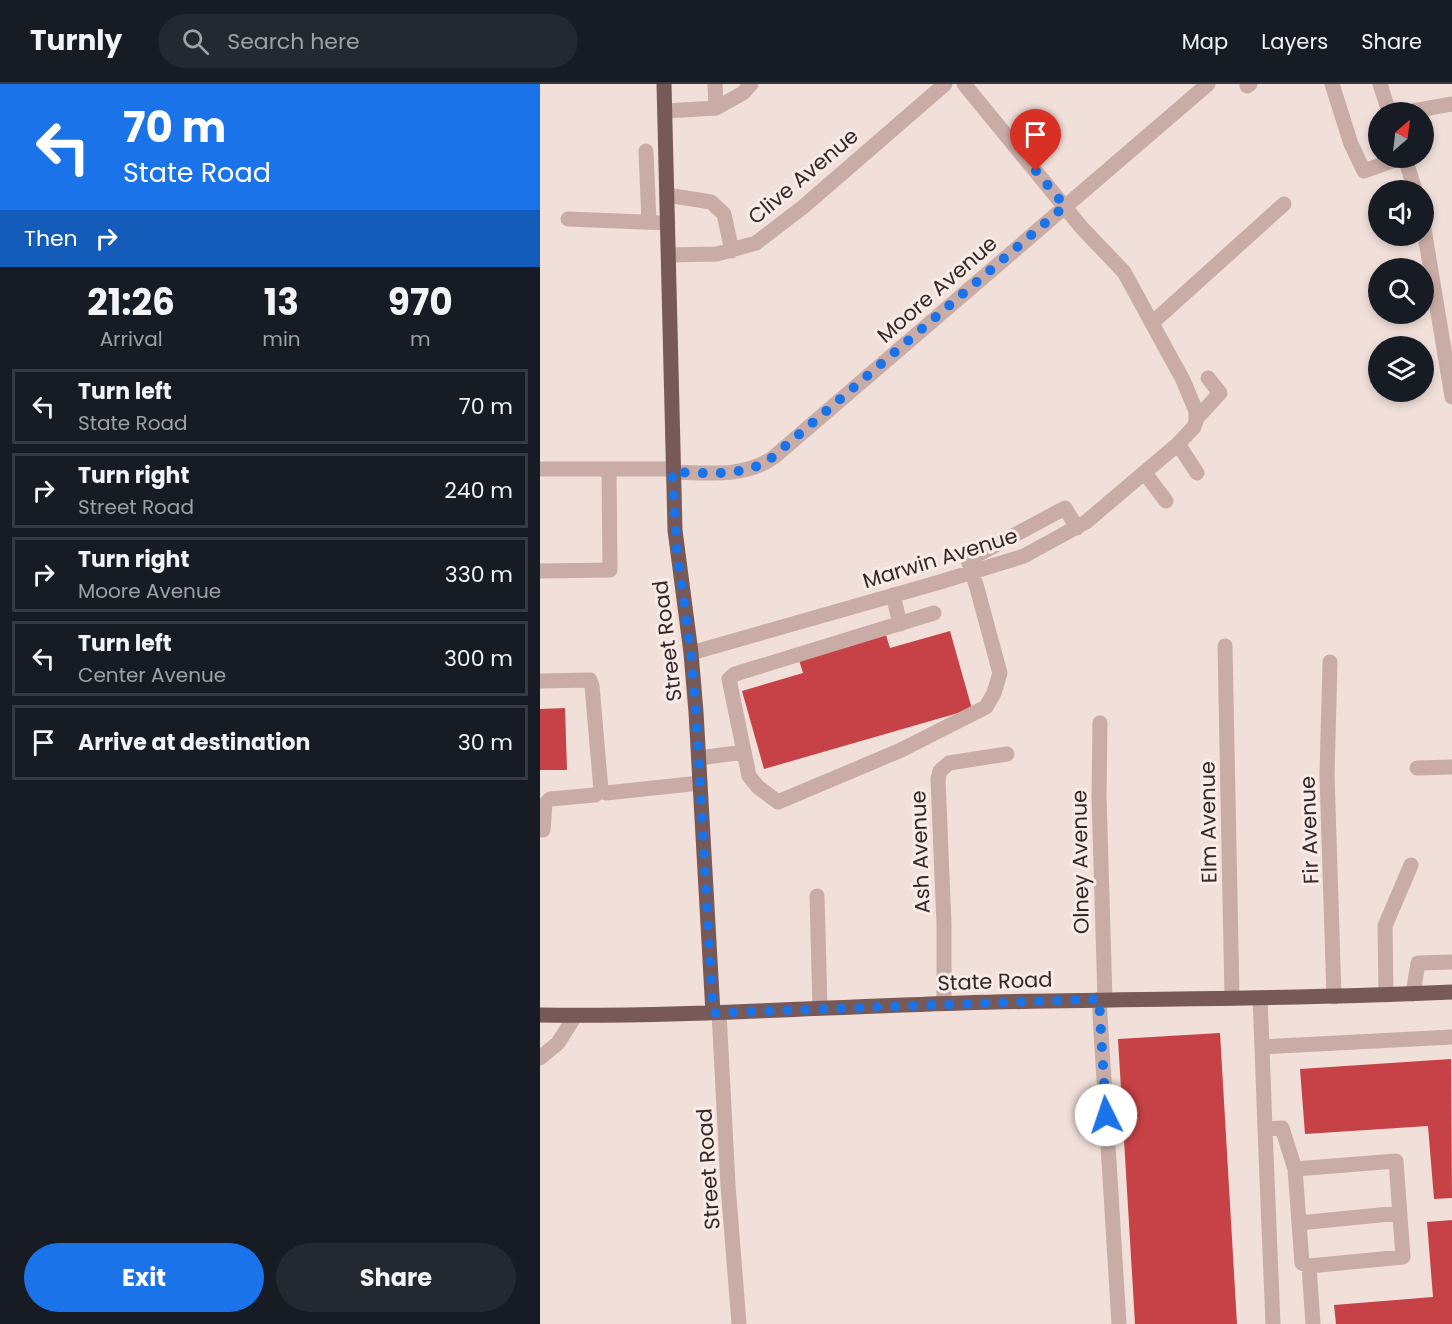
<!DOCTYPE html>
<style>
body{margin:0;font-family:Poppins,sans-serif;background:#242831;color:#f1f3f6;height:100vh;display:flex;flex-direction:column;font-size:22px;white-space:nowrap}
*{box-sizing:border-box;margin:0}
p{font-size:20px;color:#9ea1a6}
.icon{flex:none;width:33px;height:33px;fill:none;stroke:currentColor;stroke-width:2;stroke-linecap:round;stroke-linejoin:round}
.map{position:relative;flex:1;overflow:hidden}
.drawer{display:flex;flex-direction:column;background:#171b24;width:540px}
.drawer>*{flex:none}
.guide{background:#1a73e8;color:#fff;overflow:hidden}
.needle{width:39px;rotate:28deg}
.fabs{position:absolute;left:828px;top:18px;display:grid;gap:12px}
.fabs a{display:grid;place-items:center;width:66px;height:66px;border-radius:50%;background:#171b24;box-shadow:0 3px 9px #0003;font-size:30px}
.pin{position:absolute;display:grid;place-items:center;width:51px;height:51px;color:#fff;margin:-62px -26px;border-radius:50% 50% 50% 0;rotate:-45deg;box-shadow:0 0 6px #0007}
.pin .icon{rotate:45deg}
.me{position:absolute;width:66px;margin:-33px;rotate:356deg;stroke-linejoin:round;filter:drop-shadow(0 0 4px #0008)}
.turn{display:flex;align-items:center;gap:21px;height:126px;padding:0 24px;font-size:27px}
.turn .icon{width:78px;height:78px;stroke-width:2.5}
.turn b{display:block;font-size:42px;line-height:51px}
.then{display:flex;align-items:center;height:57px;padding:0 24px;background:#0003;gap:12px;font-size:22px}
.eta{display:flex;justify-content:space-evenly;align-items:center;height:102px;text-align:center}
.eta b{font-size:36px;font-weight:700;line-height:42px}
.action{display:flex;gap:12px;margin-top:auto;padding:12px 24px}
.action a{flex:1;height:69px;border-radius:36px;background:#1a73e8;color:#fff;font-size:24px;font-weight:700;line-height:69px;text-align:center}
.action a+a{background:#242831;color:#f1f3f6}
ul{padding:0;list-style:none}
li{display:flex;align-items:center;gap:18px;height:75px;margin:0 12px 9px;padding:0 12px;border:3px solid #363941;border-radius:0px}
li div{flex:1}
li b{display:block;font-size:22px}
li em{font-style:normal}
header{display:flex;align-items:center;gap:36px;box-sizing:border-box;height:84px;padding:0 30px;background:#171b24;border-bottom:2px solid #363941}
header strong{font-size:28px}
nav{display:flex;gap:33px;margin-inline-start:auto;font-size:21px}
.search{width:420px;height:54px;background:#242831;display:flex;align-items:center;gap:15px;box-sizing:border-box;padding:0 21px;border-radius:33px;color:#9ea1a6;font-size:22px}
main{display:flex;flex:1;min-height:0}
.map>svg:first-child{display:block}
.building{fill:#c74246}
.lines{fill:none;stroke-linecap:round;stroke-linejoin:round}
.minor{stroke:#c9aca5;stroke-width:15}
.major{stroke:#775957;stroke-width:15}
.route{stroke:#1a73e8;stroke-width:10;stroke-dasharray:0 18}
.labels{text-anchor:middle;dominant-baseline:central;stroke-width:6;stroke-linejoin:round;paint-order:stroke}
.street-label{font-size:21px;fill:#352726;stroke:#f9ebe5}
</style>
<header>
<strong>Turnly</strong>
<div class="search"><svg class="icon" aria-label="search" viewBox="0 0 24 24"><circle cx="10" cy="10" r="6"/><path d="M15 15l6 6"/></svg>Search here</div>
<nav><a>Map</a><a>Layers</a><a>Share</a></nav>
</header>
<main>
<section class="drawer">
<div class="guide">
<div class="turn"><svg class="icon" aria-label="left" viewBox="0 0 24 24"><path d="M17 20v-9H6M10 6l-5 5 5 5"/></svg><div><b>70 m</b>State Road</div></div>
<div class="then">Then<svg class="icon" aria-label="right" viewBox="0 0 24 24"><path d="M7 20v-9h11M14 6l5 5-5 5"/></svg></div>
</div>
<div class="eta">
<div><b>21:26</b><p>Arrival</p></div>
<div><b>13</b><p>min</p></div>
<div><b>970</b><p>m</p></div>
</div>
<ul>
<li><svg class="icon" aria-label="left" viewBox="0 0 24 24"><path d="M17 20v-9H6M10 6l-5 5 5 5"/></svg><div><b>Turn left</b><p>State Road</p></div><em>70 m</em></li>
<li><svg class="icon" aria-label="right" viewBox="0 0 24 24"><path d="M7 20v-9h11M14 6l5 5-5 5"/></svg><div><b>Turn right</b><p>Street Road</p></div><em>240 m</em></li>
<li><svg class="icon" aria-label="right" viewBox="0 0 24 24"><path d="M7 20v-9h11M14 6l5 5-5 5"/></svg><div><b>Turn right</b><p>Moore Avenue</p></div><em>330 m</em></li>
<li><svg class="icon" aria-label="left" viewBox="0 0 24 24"><path d="M17 20v-9H6M10 6l-5 5 5 5"/></svg><div><b>Turn left</b><p>Center Avenue</p></div><em>300 m</em></li>
<li><svg class="icon" aria-label="arrive" viewBox="0 0 24 24"><path d="M6 21V4h12l-3 4 3 4H6"/></svg><div><b>Arrive at destination</b></div><em>30 m</em></li>
</ul>
<div class="action"><a>Exit</a><a>Share</a></div>
</section>
<div class="map">
<svg width="912" height="1240" viewBox="0 0 912 1240">
<rect width="100%" height="100%" fill="#f1dfd9"/>
<!-- building -->
<path class="building" d="M 410,547 L 432,625 L 224,685 L 202,607 L 263,589 L 259,576 L 346,551 L 350,564 Z
M 25,624 L 27,686 L 0,686 L 0,625 Z
M 680,949 L 697,1240 L 595,1240 L 578,955 Z
M 911,975 L 912,1114 L 894,1115 L 888,1042 L 765,1050 L 760,985 Z
M 912,1136 L 912,1240 L 796,1240 L 794,1221 L 893,1213 L 887,1138 Z"/>
<g class="lines">
<!-- minor -->
<path class="minor" d="M 792,0 L 811,60 L 824,87 L 860,74
M 840,0 L 849,28
M 707,2 L 710,0
M 176,24 L 203,9 L 211,0
M 125,27 L 176,24 L 175,0
M 868,28 L 912,20
M 106,67 L 109,138
M 865,74 L 875,106
M 127,111 L 171,118 L 184,130 L 192,167
M 28,135 L 128,139
M 884,145 L 912,313
M 129,171 L 177,170 L 216,159 L 263,123 L 405,0
M 612,239 L 744,120
M 657,334 L 680,309 L 668,294
M 638,360 L 657,389
M 0,385 L 132,385
M 132,388 C 167,389 205,394 234,373 L 668,0
M 605,389 L 626,417
M 0,487 L 70,486 L 69,385
M 353,511 L 360,540
M 394,529 L 195,590 L 189,595 L 209,692 L 218,703 L 238,718 L 359,667 L 446,623 L 454,609 L 460,589 L 437,504 L 428,476 L 525,424 L 537,444
M 685,562 L 692,913
M 151,569 L 400,498 L 484,472 L 546,438 L 638,360 L 654,343 L 656,337 L 656,327 L 643,296 L 584,188 L 542,144 L 424,0
M 790,578 L 787,691 L 794,913
M 0,597 L 50,596 L 52,602 L 61,706 L 66,709 L 160,699
M 560,639 L 559,712 L 565,915
M 159,674 L 204,668
M 877,684 L 912,683
M 3,746 L 5,720 L 10,715 L 55,711 L 61,706
M 277,812 L 280,924
M 873,910 L 878,879 L 912,878
M 846,911 L 845,842 L 871,781
M 720,914 L 722,963 L 912,953
M 559,915 L 579,1240
M 404,919 L 404,840 L 398,695 L 400,687 L 409,679 L 467,670
M 179,928 L 188,1101 L 199,1240
M 722,963 L 725,1045 L 742,1044 L 755,1085
M 0,974 L 18,959 L 35,932
M 725,1045 L 733,1240
M 856,1077 L 863,1173 L 769,1182 L 762,1179 L 755,1085 Z
M 759,1139 L 860,1129
M 769,1182 L 773,1240"/>
<!-- major -->
<path class="major" d="M 124,0 L 135,446 L 151,569 L 156,628 L 173,929
M 0,931 C 141,933 281,923 422,919 C 585,914 749,916 912,908"/>
</g>
<g class="lines">
<!-- route -->
<path class="route" d="M 496,87 L 525,122 L 228,377 C 199,393 164,389 132,388 L 137,468 L 151,569 L 156,628 L 173,929 L 559,915 L 566,1031"/>
</g>
<g class="labels">
<!-- street labels -->
<g class="street-label">
<text transform="translate(263 92) rotate(-40)">Clive Avenue</text>
<text transform="translate(397 205) rotate(-41)">Moore Avenue</text>
<text transform="translate(400 474) rotate(-17)">Marwin Avenue</text>
<text transform="translate(127 557) rotate(-97)">Street Road</text>
<text transform="translate(668 738) rotate(-91)">Elm Avenue</text>
<text transform="translate(769 746) rotate(-92)">Fir Avenue</text>
<text transform="translate(380 768) rotate(-92)">Ash Avenue</text>
<text transform="translate(540 778) rotate(-91)">Olney Avenue</text>
<text transform="translate(455 897) rotate(-2)">State Road</text>
<text transform="translate(168 1085) rotate(-94)">Street Road</text>
</g>
</g>
</svg>
<div class="fabs">
<a><svg class="needle" viewBox="-14 -14 28 28"><path d="M0-13l5 13h-10z" fill="#e53935"/><path d="M0 13l5-13h-10z" fill="#9ea1a6"/></svg></a>
<a><svg class="icon" aria-label="sound" viewBox="0 0 24 24"><path d="M4 9h4l5-4v14l-5-4H4zM17 9q2 3 0 6"/></svg></a>
<a><svg class="icon" aria-label="search" viewBox="0 0 24 24"><circle cx="10" cy="10" r="6"/><path d="M15 15l6 6"/></svg></a>
<a><svg class="icon" aria-label="layers" viewBox="0 0 24 24"><path d="M12 4l9 5-9 5-9-5zM3 14l9 5 9-5"/></svg></a>
</div>
<div class="pin" style="left:496px;top:87px;background:#d93025"><svg class="icon" aria-label="arrive" viewBox="0 0 24 24"><path d="M6 21V4h12l-3 4 3 4H6"/></svg></div>
<svg class="me" style="left:566px;top:1031px" viewBox="-20 -20 40 40"><circle r="19" fill="#fff"/><path d="M0-13L10 11 0 6-10 11z" fill="#1a73e8"/></svg>
</div>
</main>
